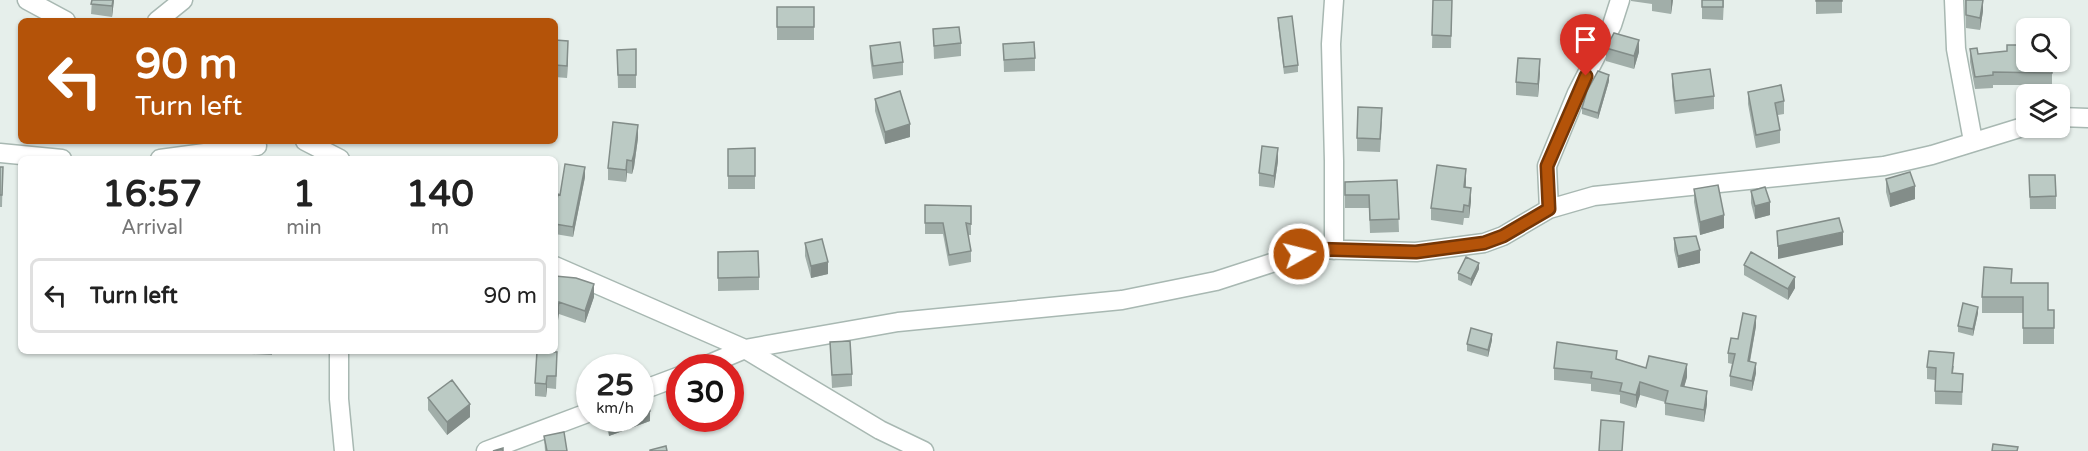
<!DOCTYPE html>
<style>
body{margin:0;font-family:"Varela Round",sans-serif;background:#f6f6f6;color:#222;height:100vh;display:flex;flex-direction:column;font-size:22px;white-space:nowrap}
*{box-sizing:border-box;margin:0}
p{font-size:20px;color:#767676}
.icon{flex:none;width:33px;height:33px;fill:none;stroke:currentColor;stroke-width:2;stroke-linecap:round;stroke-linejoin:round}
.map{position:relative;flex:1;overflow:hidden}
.panel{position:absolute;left:18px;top:156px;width:540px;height:198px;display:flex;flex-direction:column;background:#fff;border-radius:9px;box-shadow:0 2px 4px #0004}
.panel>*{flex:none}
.top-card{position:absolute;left:18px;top:18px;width:540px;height:126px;border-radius:9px;box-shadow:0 2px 4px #0004;background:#b45309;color:#fff;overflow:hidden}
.fabs{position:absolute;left:2016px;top:18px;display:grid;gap:12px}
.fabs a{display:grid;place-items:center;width:54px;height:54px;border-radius:9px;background:#fff;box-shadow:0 2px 4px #0004;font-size:30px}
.speed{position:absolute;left:576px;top:354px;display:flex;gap:12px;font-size:30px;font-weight:700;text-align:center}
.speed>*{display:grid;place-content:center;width:78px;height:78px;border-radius:50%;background:#fff;box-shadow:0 2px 4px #0004;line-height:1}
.speed small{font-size:15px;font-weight:400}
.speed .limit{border:9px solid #d22;background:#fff;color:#111}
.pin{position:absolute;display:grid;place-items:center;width:51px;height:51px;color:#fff;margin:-62px -26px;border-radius:50% 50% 50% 0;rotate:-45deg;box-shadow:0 0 6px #0007}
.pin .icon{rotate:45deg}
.me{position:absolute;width:66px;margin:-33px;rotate:82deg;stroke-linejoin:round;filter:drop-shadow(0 0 4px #0008)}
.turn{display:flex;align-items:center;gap:21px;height:126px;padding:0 18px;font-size:27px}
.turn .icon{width:78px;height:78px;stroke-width:2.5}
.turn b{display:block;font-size:42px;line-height:51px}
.eta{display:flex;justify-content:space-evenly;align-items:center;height:102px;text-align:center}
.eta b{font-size:36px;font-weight:800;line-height:42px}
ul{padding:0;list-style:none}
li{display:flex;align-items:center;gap:18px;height:75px;margin:0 12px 9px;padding:0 6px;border:3px solid #e0e0e0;border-radius:9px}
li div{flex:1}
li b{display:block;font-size:22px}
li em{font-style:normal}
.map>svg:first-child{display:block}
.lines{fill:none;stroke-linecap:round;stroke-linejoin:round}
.minor-casing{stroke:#a8b8b2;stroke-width:21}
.minor{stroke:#fff;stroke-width:18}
.wall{fill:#a1aea9}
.shaded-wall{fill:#838d89}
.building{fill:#bbcac4;stroke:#838d89;stroke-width:1.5}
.route-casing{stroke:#753606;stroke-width:15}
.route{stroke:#b45309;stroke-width:10}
</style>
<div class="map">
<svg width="2088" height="451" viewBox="0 0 2088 451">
<rect width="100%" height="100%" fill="#e6efeb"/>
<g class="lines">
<defs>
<path id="minor" d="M 27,0 L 66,21
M 1334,0 L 1331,44 L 1334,161 L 1334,250
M 1954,0 L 1956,49 L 1973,141
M 157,21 L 183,0
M 2060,117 L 2088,118
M 305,141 L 340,159
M 0,153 L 62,159
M 160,159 L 257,146
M 1549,209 L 1547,166 L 1577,93 L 1612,25 L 1620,0
M 555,266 L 745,349 L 880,430 L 924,451
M 339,351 L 339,399 L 344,451
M 700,368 L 745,349 L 898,322 L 1122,300 L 1216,281 L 1315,249 L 1416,252 L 1484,243 L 1503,236 L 1549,209 L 1594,196 L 1884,166 L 1932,155 L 2026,126
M 640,391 L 680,376
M 486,451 L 590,412"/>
</defs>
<!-- minor casing -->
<use href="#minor" class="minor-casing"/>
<!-- minor -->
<use href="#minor" class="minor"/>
</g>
<!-- wall -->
<path class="wall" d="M 92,0 L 114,0 L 112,17 L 91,14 Z
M 1433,0 L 1452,0 L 1451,48 L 1432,48 Z
M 1631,0 L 1673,0 L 1671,14 L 1652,11 L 1652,4 L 1631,1 Z
M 1702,0 L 1724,0 L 1723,20 L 1702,19 Z
M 1816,0 L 1842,0 L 1842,13 L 1816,14 Z
M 1965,0 L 1983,0 L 1983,11 L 1980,30 L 1966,28 Z
M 777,7 L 814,7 L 814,40 L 777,40 Z
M 1278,18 L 1298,65 L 1298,72 L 1284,74 L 1278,25 Z
M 933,29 L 961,43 L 961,56 L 934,59 Z
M 555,40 L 568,53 L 567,78 L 555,77 Z
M 1003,44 L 1035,58 L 1035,71 L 1004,72 Z
M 870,46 L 903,62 L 903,75 L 873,79 L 870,58 Z
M 1606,48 L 1639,52 L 1634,69 L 1606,61 Z
M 636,49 L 636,88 L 618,88 L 617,50 Z
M 1970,49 L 1978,54 L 2052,62 L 2052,85 L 1993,85 L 1993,88 L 1975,89 L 1970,62 Z
M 1540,72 L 1538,97 L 1516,95 L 1516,82 Z
M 1672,74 L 1714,96 L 1714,109 L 1675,114 L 1672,86 Z
M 1609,81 L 1598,119 L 1582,114 L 1582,108 Z
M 1748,92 L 1784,101 L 1784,114 L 1778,115 L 1780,130 L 1780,143 L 1756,148 L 1748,104 Z
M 875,99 L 910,137 L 885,144 L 875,111 Z
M 1382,121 L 1380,152 L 1357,151 L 1357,138 Z
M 638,138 L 634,167 L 632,174 L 627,173 L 626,182 L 608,180 L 608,168 Z
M 755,148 L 755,189 L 728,189 L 728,149 Z
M 1278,161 L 1274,188 L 1259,186 L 1259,173 Z
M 0,167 L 3,167 L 2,207 L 0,207 Z
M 2029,175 L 2056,196 L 2056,209 L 2030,209 Z
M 585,177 L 573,237 L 555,234 L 555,210 L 560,195 Z
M 1886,179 L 1915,199 L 1890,207 L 1886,192 Z
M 1397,180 L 1399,232 L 1370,233 L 1369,208 L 1345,208 L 1345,182 Z
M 1466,181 L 1466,187 L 1471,201 L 1469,218 L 1464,218 L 1463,225 L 1431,220 L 1431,208 Z
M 1694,189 L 1724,228 L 1700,235 L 1694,202 Z
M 1751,191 L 1770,215 L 1755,219 L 1751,203 Z
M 925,205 L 971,206 L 971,235 L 968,235 L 971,251 L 971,262 L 949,266 L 943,234 L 925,234 Z
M 1674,238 L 1700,263 L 1678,268 L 1674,250 Z
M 805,243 L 828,274 L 811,278 L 805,256 Z
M 718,252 L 759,277 L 759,290 L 718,291 Z
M 1744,265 L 1795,288 L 1788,300 L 1744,275 Z
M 1479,269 L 1471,286 L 1458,280 L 1458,273 Z
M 555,276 L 594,297 L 585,323 L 559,314 Z
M 2012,283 L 2048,310 L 2054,310 L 2054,344 L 2023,344 L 2023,313 L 1982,313 L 1982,297 Z
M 1978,313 L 1973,336 L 1958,332 L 1958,326 Z
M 1756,326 L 1750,362 L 1756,373 L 1752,391 L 1730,386 L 1730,376 L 1732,364 L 1728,363 L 1728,353 L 1738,339 Z
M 1492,340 L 1488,357 L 1467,351 L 1467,344 Z
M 830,342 L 852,374 L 852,386 L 832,388 Z
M 235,351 L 272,351 L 272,355 L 235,353 Z
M 553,351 L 557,364 L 556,389 L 547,388 L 546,397 L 535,396 L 535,383 Z
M 1617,359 L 1646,368 L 1687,377 L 1684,387 L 1707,404 L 1704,422 L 1665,415 L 1665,402 L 1640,395 L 1636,408 L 1620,403 L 1620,395 L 1591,391 L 1591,384 L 1554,380 L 1554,368 Z
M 1954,366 L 1953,373 L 1963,374 L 1962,405 L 1935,404 L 1935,380 L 1927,379 L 1927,367 Z
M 428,398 L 470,417 L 447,435 L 428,410 Z
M 604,418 L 640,418 L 650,421 L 609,436 Z
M 544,436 L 567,451 L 545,451 Z"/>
<!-- shaded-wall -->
<path class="shaded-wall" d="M 113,0 L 114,0 L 112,17 L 112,6 Z
M 1671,0 L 1673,0 L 1671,14 Z
M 1983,0 L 1983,11 L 1980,30 L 1980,18 Z
M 1639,40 L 1639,52 L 1634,69 L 1634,56 Z
M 568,41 L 568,53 L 567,78 L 567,66 Z
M 1540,59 L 1540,72 L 1538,97 L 1538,84 Z
M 1609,75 L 1609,81 L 1598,119 L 1598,113 Z
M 910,124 L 910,137 L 885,144 L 885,132 Z
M 638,125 L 638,138 L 634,167 L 632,174 L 632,161 Z
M 1278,148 L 1278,161 L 1274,188 L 1274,176 Z
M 627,160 L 627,173 L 626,182 L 626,170 Z
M 585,167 L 585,177 L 573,237 L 573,227 Z
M 1466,169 L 1466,181 L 1464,200 L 1464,187 Z
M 1915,186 L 1915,199 L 1890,207 L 1890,194 Z
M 1471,188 L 1471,201 L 1469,218 L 1469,206 Z
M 1770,202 L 1770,215 L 1755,219 L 1755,206 Z
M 1724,215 L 1724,228 L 1700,235 L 1700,222 Z
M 1843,232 L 1843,245 L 1778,259 L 1778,246 Z
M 1700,250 L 1700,263 L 1678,268 L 1678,256 Z
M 828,262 L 828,274 L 811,278 L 811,266 Z
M 1479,263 L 1479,269 L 1471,286 L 1471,279 Z
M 1795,277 L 1795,288 L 1788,300 L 1788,289 Z
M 594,284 L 594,297 L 585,323 L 585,311 Z
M 559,302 L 559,314 L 555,340 L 555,328 Z
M 1978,307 L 1978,313 L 1973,336 L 1973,329 Z
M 1756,316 L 1756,326 L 1748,371 L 1748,361 Z
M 1492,334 L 1492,340 L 1488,357 L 1488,350 Z
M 1756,363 L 1756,373 L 1752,391 L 1752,381 Z
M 1687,364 L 1687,377 L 1681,398 L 1681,386 Z
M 547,376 L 547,388 L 546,397 L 546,384 Z
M 1640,382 L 1640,395 L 1636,408 L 1636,395 Z
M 1707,391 L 1707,404 L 1704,422 L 1704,410 Z
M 470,404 L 470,417 L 447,435 L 447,422 Z
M 650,411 L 650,421 L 609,436 L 609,425 L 629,418 L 640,418 L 640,415 Z"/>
<!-- building -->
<path class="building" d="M 92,0 L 113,0 L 112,6 L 91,4 Z
M 1433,0 L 1452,0 L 1451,36 L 1432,35 Z
M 1702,0 L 1723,0 L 1723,7 L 1702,7 Z
M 1816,0 L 1842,0 L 1842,1 L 1816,1 Z
M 1966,0 L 1983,0 L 1980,18 L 1966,15 Z
M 777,7 L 814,7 L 814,27 L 777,27 Z
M 1292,16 L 1298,65 L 1284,67 L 1278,18 Z
M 959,27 L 961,43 L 934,46 L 933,29 Z
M 1614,33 L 1639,40 L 1634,56 L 1606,48 Z
M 555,40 L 568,41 L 567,66 L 555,65 Z
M 900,42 L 903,62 L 873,66 L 870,46 Z
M 1034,42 L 1035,58 L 1004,60 L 1003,44 Z
M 2007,45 L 2026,45 L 2026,62 L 2052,62 L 2052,73 L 1993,72 L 1993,75 L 1975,77 L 1970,49 L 1977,48 L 1978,54 L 2007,51 Z
M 636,49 L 636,75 L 618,75 L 617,50 Z
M 1518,58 L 1540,59 L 1538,84 L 1516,82 Z
M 1710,69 L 1714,96 L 1675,101 L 1672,74 Z
M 1598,71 L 1609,75 L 1598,113 L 1582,108 L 1587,91 Z
M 1781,85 L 1784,101 L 1775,103 L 1780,130 L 1756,135 L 1748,92 Z
M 900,91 L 910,124 L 885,132 L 875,99 Z
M 1358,107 L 1382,108 L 1380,139 L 1357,138 Z
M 613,122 L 638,125 L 634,154 L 632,161 L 627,160 L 626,170 L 608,168 Z
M 1262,146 L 1278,148 L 1274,176 L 1259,173 Z
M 755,148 L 755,176 L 728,176 L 728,149 Z
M 565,164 L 585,167 L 573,227 L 555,224 L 555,210 L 558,194 L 560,195 Z
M 1437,165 L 1466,169 L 1464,187 L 1471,188 L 1469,206 L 1464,205 L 1463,212 L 1431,208 Z
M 0,167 L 3,167 L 2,195 L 0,195 Z
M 1910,172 L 1915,186 L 1890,194 L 1886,179 Z
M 2029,175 L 2055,175 L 2056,196 L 2030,197 Z
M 1397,180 L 1399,219 L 1370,220 L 1369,195 L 1345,195 L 1345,182 Z
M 1718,185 L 1724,215 L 1700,222 L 1694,189 Z
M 1765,187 L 1770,202 L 1755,206 L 1751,191 Z
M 925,205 L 971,206 L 971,224 L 966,223 L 971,251 L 949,255 L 943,223 L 925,223 Z
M 1839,218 L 1843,232 L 1778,246 L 1777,231 Z
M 1696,236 L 1700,250 L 1678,256 L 1674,238 Z
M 822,239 L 828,262 L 811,266 L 805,243 Z
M 758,251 L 759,277 L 718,278 L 718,252 Z
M 1751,252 L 1795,277 L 1788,289 L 1744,265 Z
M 1466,257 L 1479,263 L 1471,279 L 1458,273 Z
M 1984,267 L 2012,269 L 2011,283 L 2048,283 L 2048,310 L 2054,310 L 2054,328 L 2023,328 L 2023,297 L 1982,297 Z
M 555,276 L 576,278 L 594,284 L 585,311 L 559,302 L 555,328 Z
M 1963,303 L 1978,307 L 1973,329 L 1958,326 Z
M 1743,313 L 1756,316 L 1748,361 L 1756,363 L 1752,381 L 1730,376 L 1735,354 L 1728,353 L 1731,338 L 1738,339 Z
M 1471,328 L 1492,334 L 1488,350 L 1467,344 Z
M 850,341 L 852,374 L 832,375 L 830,342 Z
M 1557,342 L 1617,351 L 1616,359 L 1646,368 L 1649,356 L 1687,364 L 1681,386 L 1707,391 L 1704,410 L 1665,403 L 1668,391 L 1640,382 L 1636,395 L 1620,391 L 1622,383 L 1591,378 L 1592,372 L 1554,368 Z
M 537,351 L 557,352 L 556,376 L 547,376 L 546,384 L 535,383 Z
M 1929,351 L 1954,353 L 1952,373 L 1963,374 L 1962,392 L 1935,391 L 1936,368 L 1927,367 Z
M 452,380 L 470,404 L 447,422 L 428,398 Z
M 640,392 L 643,392 L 650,411 L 640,415 Z
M 607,418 L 629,418 L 609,425 Z
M 1601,420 L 1624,422 L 1622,451 L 1599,451 Z
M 564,432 L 567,451 L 547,451 L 544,436 Z
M 1993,444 L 2018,447 L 2017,451 L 1992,451 Z
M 666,446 L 667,451 L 650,451 L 650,450 Z
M 503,448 L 503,451 L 493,451 Z"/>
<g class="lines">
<defs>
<path id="route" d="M 1299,254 L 1315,249 L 1416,252 L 1484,243 L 1503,236 L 1549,209 L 1547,166 L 1586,76"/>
</defs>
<!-- route casing -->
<use href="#route" class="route-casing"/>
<!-- route -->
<use href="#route" class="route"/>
</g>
</svg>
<div class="fabs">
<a><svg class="icon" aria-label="search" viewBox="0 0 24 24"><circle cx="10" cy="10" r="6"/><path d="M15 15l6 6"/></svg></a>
<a><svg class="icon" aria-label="layers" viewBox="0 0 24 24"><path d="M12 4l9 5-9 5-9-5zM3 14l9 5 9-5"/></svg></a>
</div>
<div class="speed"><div>25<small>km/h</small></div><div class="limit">30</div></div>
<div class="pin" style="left:1586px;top:76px;background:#d93025"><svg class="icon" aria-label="arrive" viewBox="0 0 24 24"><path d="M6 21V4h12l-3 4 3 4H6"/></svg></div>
<svg class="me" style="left:1299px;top:254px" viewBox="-20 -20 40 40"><circle r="17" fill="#b45309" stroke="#fff" stroke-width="3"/><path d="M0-11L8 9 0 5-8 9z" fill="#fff"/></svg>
<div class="top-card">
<div class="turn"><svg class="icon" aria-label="left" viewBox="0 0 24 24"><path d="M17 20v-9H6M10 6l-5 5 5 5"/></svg><div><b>90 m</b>Turn left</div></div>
</div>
<section class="panel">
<div class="eta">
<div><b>16:57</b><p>Arrival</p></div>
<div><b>1</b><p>min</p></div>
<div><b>140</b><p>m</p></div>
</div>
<ul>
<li><svg class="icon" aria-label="left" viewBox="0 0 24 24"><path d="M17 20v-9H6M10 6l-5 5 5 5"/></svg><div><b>Turn left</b></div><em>90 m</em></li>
</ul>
</section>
</div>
